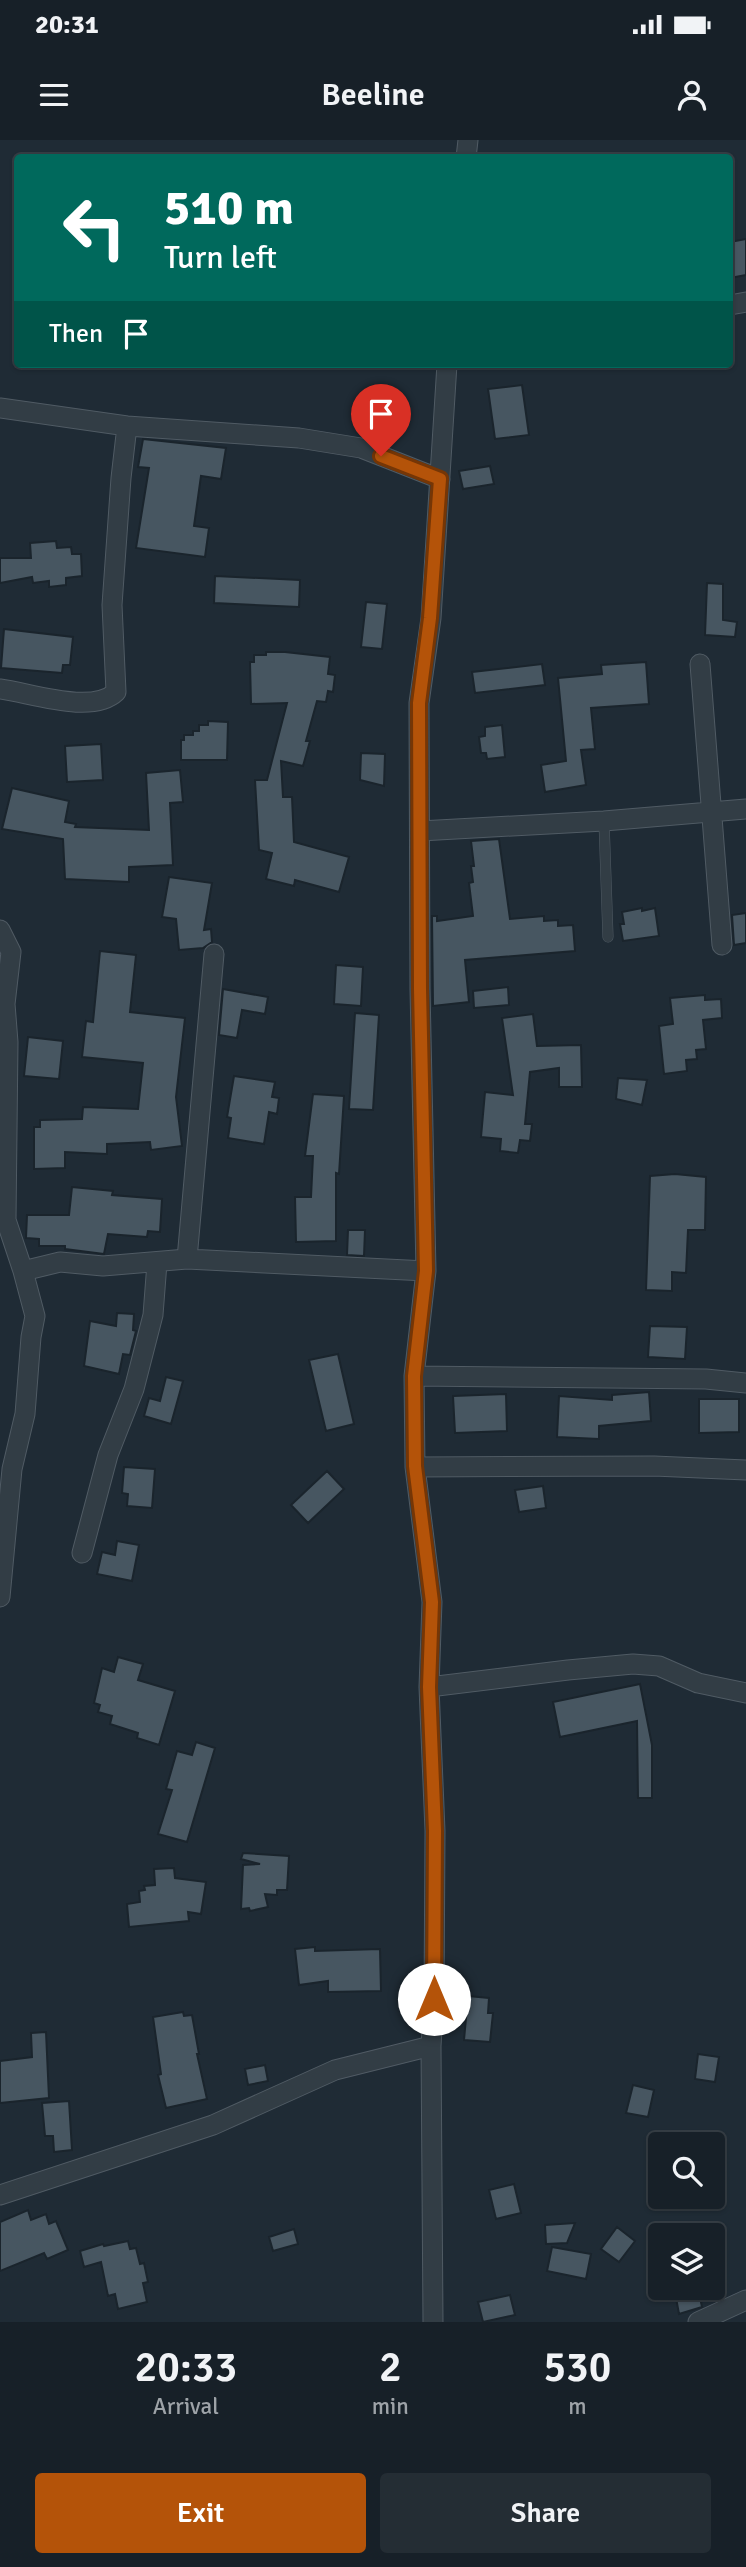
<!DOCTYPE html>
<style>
body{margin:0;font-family:Signika,sans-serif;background:#242d34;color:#f1f3f6;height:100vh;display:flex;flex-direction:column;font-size:26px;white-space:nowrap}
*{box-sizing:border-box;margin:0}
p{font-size:23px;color:#9ea3a8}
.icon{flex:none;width:38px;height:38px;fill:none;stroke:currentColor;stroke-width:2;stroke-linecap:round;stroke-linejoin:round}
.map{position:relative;height:2182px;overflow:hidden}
.drawer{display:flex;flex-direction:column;background:#172028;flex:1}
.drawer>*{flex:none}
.guide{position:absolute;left:14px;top:14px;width:719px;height:214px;border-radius:7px;box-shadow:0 2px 5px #0004,0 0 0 2px #363e45;background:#00695c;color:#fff;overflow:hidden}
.buttons{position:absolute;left:648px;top:1992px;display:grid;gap:14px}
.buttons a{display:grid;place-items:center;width:77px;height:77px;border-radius:7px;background:#172028;box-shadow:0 2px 5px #0004,0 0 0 2px #363e45;font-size:35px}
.pin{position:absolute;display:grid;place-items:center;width:60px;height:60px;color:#fff;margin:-72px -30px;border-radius:50% 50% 50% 0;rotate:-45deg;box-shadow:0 0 7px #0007}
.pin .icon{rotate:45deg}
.me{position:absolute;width:77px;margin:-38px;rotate:0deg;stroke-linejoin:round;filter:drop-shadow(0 0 5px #0008)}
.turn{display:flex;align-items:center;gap:24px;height:147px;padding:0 35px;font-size:32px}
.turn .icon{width:91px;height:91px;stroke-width:2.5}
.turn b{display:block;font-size:49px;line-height:60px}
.then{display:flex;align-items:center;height:66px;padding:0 35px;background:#0003;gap:14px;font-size:26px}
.eta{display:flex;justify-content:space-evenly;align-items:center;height:119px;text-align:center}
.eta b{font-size:42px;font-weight:600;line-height:49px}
.button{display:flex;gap:14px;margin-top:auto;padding:14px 35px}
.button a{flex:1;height:80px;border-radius:7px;background:#b45309;color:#fff;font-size:28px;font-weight:600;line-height:80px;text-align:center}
.button a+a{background:#242d34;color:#f1f3f6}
.status{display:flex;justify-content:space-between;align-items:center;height:49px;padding:0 35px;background:#172028;direction:ltr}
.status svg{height:19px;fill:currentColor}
header{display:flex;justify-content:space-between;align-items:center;height:91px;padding:0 35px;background:#172028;font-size:32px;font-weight:600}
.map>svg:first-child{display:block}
.building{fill:#475661;stroke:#1a242c;stroke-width:2}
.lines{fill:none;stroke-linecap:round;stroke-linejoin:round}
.service-casing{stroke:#505b64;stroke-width:11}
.minor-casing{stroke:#505b64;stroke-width:21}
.service{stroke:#323d45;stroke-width:10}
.minor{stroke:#323d45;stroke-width:19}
.route-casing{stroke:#753606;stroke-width:18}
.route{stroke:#b45309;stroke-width:12}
</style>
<div class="status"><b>20:31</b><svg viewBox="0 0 49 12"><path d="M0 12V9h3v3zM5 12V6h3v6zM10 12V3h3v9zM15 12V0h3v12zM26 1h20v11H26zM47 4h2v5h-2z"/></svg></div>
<header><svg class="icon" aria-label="menu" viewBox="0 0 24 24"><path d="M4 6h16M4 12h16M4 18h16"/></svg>Beeline<svg class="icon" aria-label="person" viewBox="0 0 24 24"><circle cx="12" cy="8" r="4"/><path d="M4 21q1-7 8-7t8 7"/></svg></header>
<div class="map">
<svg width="746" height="2182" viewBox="0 0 746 2182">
<rect width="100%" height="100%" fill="#1f2b35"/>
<!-- building -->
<path class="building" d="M 746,99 L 746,135 L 730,138 L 730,102 Z
M 522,245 L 529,295 L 495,299 L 488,249 Z
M 143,299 L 226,308 L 221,339 L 201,336 L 194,386 L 209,388 L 205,417 L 136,408 L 149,328 L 138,327 Z
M 490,326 L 494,344 L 463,349 L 459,331 Z
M 56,401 L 57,408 L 71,407 L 72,414 L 81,414 L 82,436 L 66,438 L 66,445 L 49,447 L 49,441 L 33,443 L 32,437 L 0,443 L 0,418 L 31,418 L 30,403 Z
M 215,436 L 300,440 L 299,467 L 214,463 Z
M 707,443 L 723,444 L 723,480 L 737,482 L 735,497 L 705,495 Z
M 366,462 L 387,464 L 382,509 L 361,507 Z
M 4,489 L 73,497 L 70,525 L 63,525 L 62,533 L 1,528 Z
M 266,512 L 285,512 L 330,517 L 328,534 L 335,535 L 333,552 L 328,551 L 326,562 L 317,561 L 306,601 L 310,601 L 303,626 L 281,621 L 283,657 L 292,657 L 294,702 L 349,717 L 339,752 L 295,740 L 294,746 L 266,739 L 272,713 L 259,710 L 255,640 L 267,640 L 287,563 L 251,564 L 250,522 L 254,522 L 254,515 L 266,515 Z
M 646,522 L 649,564 L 591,568 L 595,609 L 581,610 L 586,645 L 545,652 L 541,625 L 566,621 L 558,538 L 602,534 L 601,525 Z
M 542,524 L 545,545 L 475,553 L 472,532 Z
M 208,581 L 228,582 L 227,620 L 181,620 L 181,600 L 184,600 L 184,595 L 193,595 L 193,591 L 199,591 L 199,585 L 208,585 Z
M 502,585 L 505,617 L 487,619 L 486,613 L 481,613 L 479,597 L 485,596 L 485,587 Z
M 101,604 L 103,640 L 67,642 L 65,606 Z
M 361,613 L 385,614 L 384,646 L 360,640 Z
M 180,630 L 183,662 L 170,663 L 173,725 L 129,727 L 129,742 L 65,739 L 63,699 L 2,689 L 12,648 L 69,661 L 65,682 L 76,684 L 75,687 L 149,690 L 146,633 Z
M 499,699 L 510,779 L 544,776 L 544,781 L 558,780 L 558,786 L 573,785 L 575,811 L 465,820 L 469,862 L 433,866 L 432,776 L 437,776 L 437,781 L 473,776 L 469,743 L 473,742 L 471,726 L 474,726 L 471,701 Z
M 169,737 L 212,743 L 204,790 L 211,789 L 212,802 L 203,808 L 179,810 L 176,779 L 162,777 Z
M 642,768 L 642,771 L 655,768 L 659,796 L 623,801 L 620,784 L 624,784 L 622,772 Z
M 746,773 L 746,803 L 734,805 L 732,775 Z
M 100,811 L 136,815 L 130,872 L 185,878 L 176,957 L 182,1006 L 151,1010 L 150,1002 L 107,1004 L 107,1014 L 65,1012 L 65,1028 L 34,1029 L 34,987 L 40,987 L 40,980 L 82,979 L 83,967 L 138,969 L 143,923 L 82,917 L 86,881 L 93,882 Z
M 336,825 L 363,827 L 361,866 L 334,864 Z
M 508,847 L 509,865 L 474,868 L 473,851 Z
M 223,849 L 268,857 L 265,874 L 242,870 L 237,898 L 219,895 Z
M 705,855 L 705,860 L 721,859 L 722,878 L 703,880 L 706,909 L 696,910 L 697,919 L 686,920 L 687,931 L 664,934 L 659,886 L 673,884 L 670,858 Z
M 355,873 L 379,875 L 373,970 L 349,969 Z
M 533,874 L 537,906 L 581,905 L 582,947 L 559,947 L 559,928 L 530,932 L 525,984 L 532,984 L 530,1001 L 520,1000 L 518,1013 L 500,1011 L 501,999 L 481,997 L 485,952 L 513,955 L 502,878 Z
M 28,897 L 63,901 L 59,939 L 24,936 Z
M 234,936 L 275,942 L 272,957 L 279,958 L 277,974 L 269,972 L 264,1004 L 228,998 L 231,978 L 227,977 Z
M 618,938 L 647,940 L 642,965 L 616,959 Z
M 313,954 L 344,956 L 339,1034 L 336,1033 L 336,1101 L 296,1102 L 295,1057 L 311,1057 L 313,1016 L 305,1016 Z
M 675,1034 L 706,1037 L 705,1090 L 688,1090 L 686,1133 L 672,1132 L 672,1151 L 646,1150 L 650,1036 Z
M 72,1047 L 113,1051 L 112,1055 L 162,1059 L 160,1092 L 148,1091 L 147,1097 L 108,1094 L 104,1114 L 65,1109 L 65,1106 L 39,1106 L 39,1099 L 26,1098 L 27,1075 L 69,1075 Z
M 348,1090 L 365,1090 L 364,1116 L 347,1115 Z
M 117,1173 L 134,1174 L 133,1190 L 136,1191 L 130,1215 L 123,1214 L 119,1234 L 84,1226 L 90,1181 L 116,1186 Z
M 650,1186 L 687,1187 L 685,1219 L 648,1217 Z
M 338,1214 L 354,1284 L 326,1291 L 309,1220 Z
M 166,1237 L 183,1241 L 171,1284 L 144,1276 L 149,1258 L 160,1261 Z
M 649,1252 L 651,1281 L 599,1286 L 599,1299 L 557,1297 L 559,1256 L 612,1260 L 612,1255 Z
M 506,1254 L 507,1291 L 455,1293 L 453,1256 Z
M 699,1259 L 739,1259 L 739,1292 L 699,1293 Z
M 124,1327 L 155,1329 L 152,1368 L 127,1366 L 128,1354 L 122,1353 Z
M 327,1331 L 344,1349 L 308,1383 L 291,1365 Z
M 543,1346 L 546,1368 L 519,1372 L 515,1350 Z
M 117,1401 L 139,1405 L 132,1441 L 97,1434 L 102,1412 L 115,1415 Z
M 118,1517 L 143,1524 L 138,1540 L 175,1551 L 159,1605 L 137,1598 L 138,1593 L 110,1584 L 112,1576 L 98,1572 L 100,1565 L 94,1563 L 102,1528 L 114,1532 Z
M 640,1544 L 652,1605 L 652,1658 L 638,1658 L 637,1581 L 560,1597 L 553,1562 Z
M 196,1602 L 215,1608 L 187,1702 L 158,1694 L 172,1650 L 166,1649 L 177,1611 L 192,1615 Z
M 243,1713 L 289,1716 L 287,1750 L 277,1750 L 277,1755 L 265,1754 L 268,1767 L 250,1771 L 249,1768 L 241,1769 L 243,1725 L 260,1724 L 241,1719 Z
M 174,1728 L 175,1738 L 206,1742 L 201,1774 L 188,1772 L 189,1781 L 129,1787 L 127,1764 L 140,1762 L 139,1751 L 145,1750 L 144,1746 L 155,1745 L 154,1729 Z
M 315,1807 L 315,1811 L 380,1809 L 381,1851 L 328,1852 L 328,1841 L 299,1845 L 295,1809 Z
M 468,1856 L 489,1858 L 488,1873 L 493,1873 L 490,1902 L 464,1900 Z
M 183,1872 L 184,1876 L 192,1875 L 199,1914 L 197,1914 L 207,1959 L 166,1968 L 158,1935 L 161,1934 L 153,1877 Z
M 46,1892 L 49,1958 L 0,1963 L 0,1921 L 32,1917 L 31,1893 Z
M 698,1914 L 719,1917 L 715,1942 L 695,1939 Z
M 265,1925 L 268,1941 L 248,1945 L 245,1929 Z
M 633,1945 L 654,1950 L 648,1977 L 626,1973 Z
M 69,1961 L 72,2010 L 54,2012 L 53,1996 L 45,1996 L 42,1963 Z
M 514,2044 L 521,2073 L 496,2079 L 489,2050 Z
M 28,2070 L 31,2080 L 46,2074 L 49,2084 L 56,2081 L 68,2110 L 47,2119 L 44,2113 L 0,2131 L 0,2082 Z
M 575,2083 L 567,2103 L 546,2104 L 545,2085 Z
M 617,2087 L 635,2101 L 619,2122 L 601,2109 Z
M 294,2089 L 298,2104 L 273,2111 L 269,2097 Z
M 128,2101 L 130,2109 L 136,2108 L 140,2124 L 144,2123 L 148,2142 L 143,2143 L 147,2162 L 118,2169 L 115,2154 L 108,2156 L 101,2122 L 84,2127 L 80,2111 L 103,2104 L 104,2106 Z
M 552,2107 L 591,2114 L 586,2139 L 547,2131 Z
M 674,2147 L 698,2147 L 702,2167 L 679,2174 Z
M 510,2155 L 515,2175 L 483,2182 L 478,2162 Z"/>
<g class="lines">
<defs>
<path id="service" d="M 604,681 L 608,797"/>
<path id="minor" d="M 466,18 L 468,0
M 730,165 L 746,162
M 0,268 L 127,286 L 299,298 L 361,308 L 440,339
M 700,524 L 722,805
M 0,549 C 31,553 92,575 116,552 L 112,465 L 121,338 L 127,286
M 420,691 L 604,681 L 746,669
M 0,790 L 11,812 L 5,864 L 8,902 L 6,1080 L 23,1131
M 187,1119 L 214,814
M 414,1236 L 706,1239 L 746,1243
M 415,1327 L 654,1326 L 746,1330
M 82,1413 L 108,1315 L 134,1249 L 153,1175 L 157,1123
M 0,1457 L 12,1329 L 25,1274 L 31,1197 L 35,1176 L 23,1131 L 60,1122 L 103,1126 L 187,1119 L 426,1131
M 429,1547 L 568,1530 L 633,1524 L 659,1526 L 698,1543 L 746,1553
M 0,2055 L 213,1985 L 335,1930 L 431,1906
M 433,2182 L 431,1906 L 434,1859 L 435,1691 L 429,1547 L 432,1462 L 415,1327 L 414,1236 L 426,1131 L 420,849 L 419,563 L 431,478 L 447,224
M 698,2182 L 746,2160"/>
</defs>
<!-- service casing -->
<use href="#service" class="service-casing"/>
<!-- minor casing -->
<use href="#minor" class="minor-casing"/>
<!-- service -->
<use href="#service" class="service"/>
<!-- minor -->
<use href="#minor" class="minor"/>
</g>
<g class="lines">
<defs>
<path id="route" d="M 381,316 L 440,339 L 430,478 L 419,563 L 420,849 L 426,1131 L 414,1236 L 415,1326 L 432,1462 L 429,1547 L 435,1691 L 434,1859"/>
</defs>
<!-- route casing -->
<use href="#route" class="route-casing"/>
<!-- route -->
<use href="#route" class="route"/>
</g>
</svg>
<div class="buttons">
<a><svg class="icon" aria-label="search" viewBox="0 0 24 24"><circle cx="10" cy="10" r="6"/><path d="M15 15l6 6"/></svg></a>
<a><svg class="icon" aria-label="layers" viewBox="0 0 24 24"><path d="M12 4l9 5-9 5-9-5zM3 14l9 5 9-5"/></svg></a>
</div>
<div class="pin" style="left:381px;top:316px;background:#d93025"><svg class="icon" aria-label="arrive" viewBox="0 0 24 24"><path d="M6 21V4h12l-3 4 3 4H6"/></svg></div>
<svg class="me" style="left:434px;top:1859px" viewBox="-20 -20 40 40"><circle r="19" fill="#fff"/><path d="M0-13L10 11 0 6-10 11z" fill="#b45309"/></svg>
<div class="guide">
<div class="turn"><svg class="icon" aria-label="left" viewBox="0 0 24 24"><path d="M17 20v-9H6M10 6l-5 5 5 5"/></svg><div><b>510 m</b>Turn left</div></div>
<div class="then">Then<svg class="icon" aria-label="arrive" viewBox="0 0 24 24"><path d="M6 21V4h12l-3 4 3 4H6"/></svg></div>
</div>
</div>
<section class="drawer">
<div class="eta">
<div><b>20:33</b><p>Arrival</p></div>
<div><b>2</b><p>min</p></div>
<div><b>530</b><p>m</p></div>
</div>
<div class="button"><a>Exit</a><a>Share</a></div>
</section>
